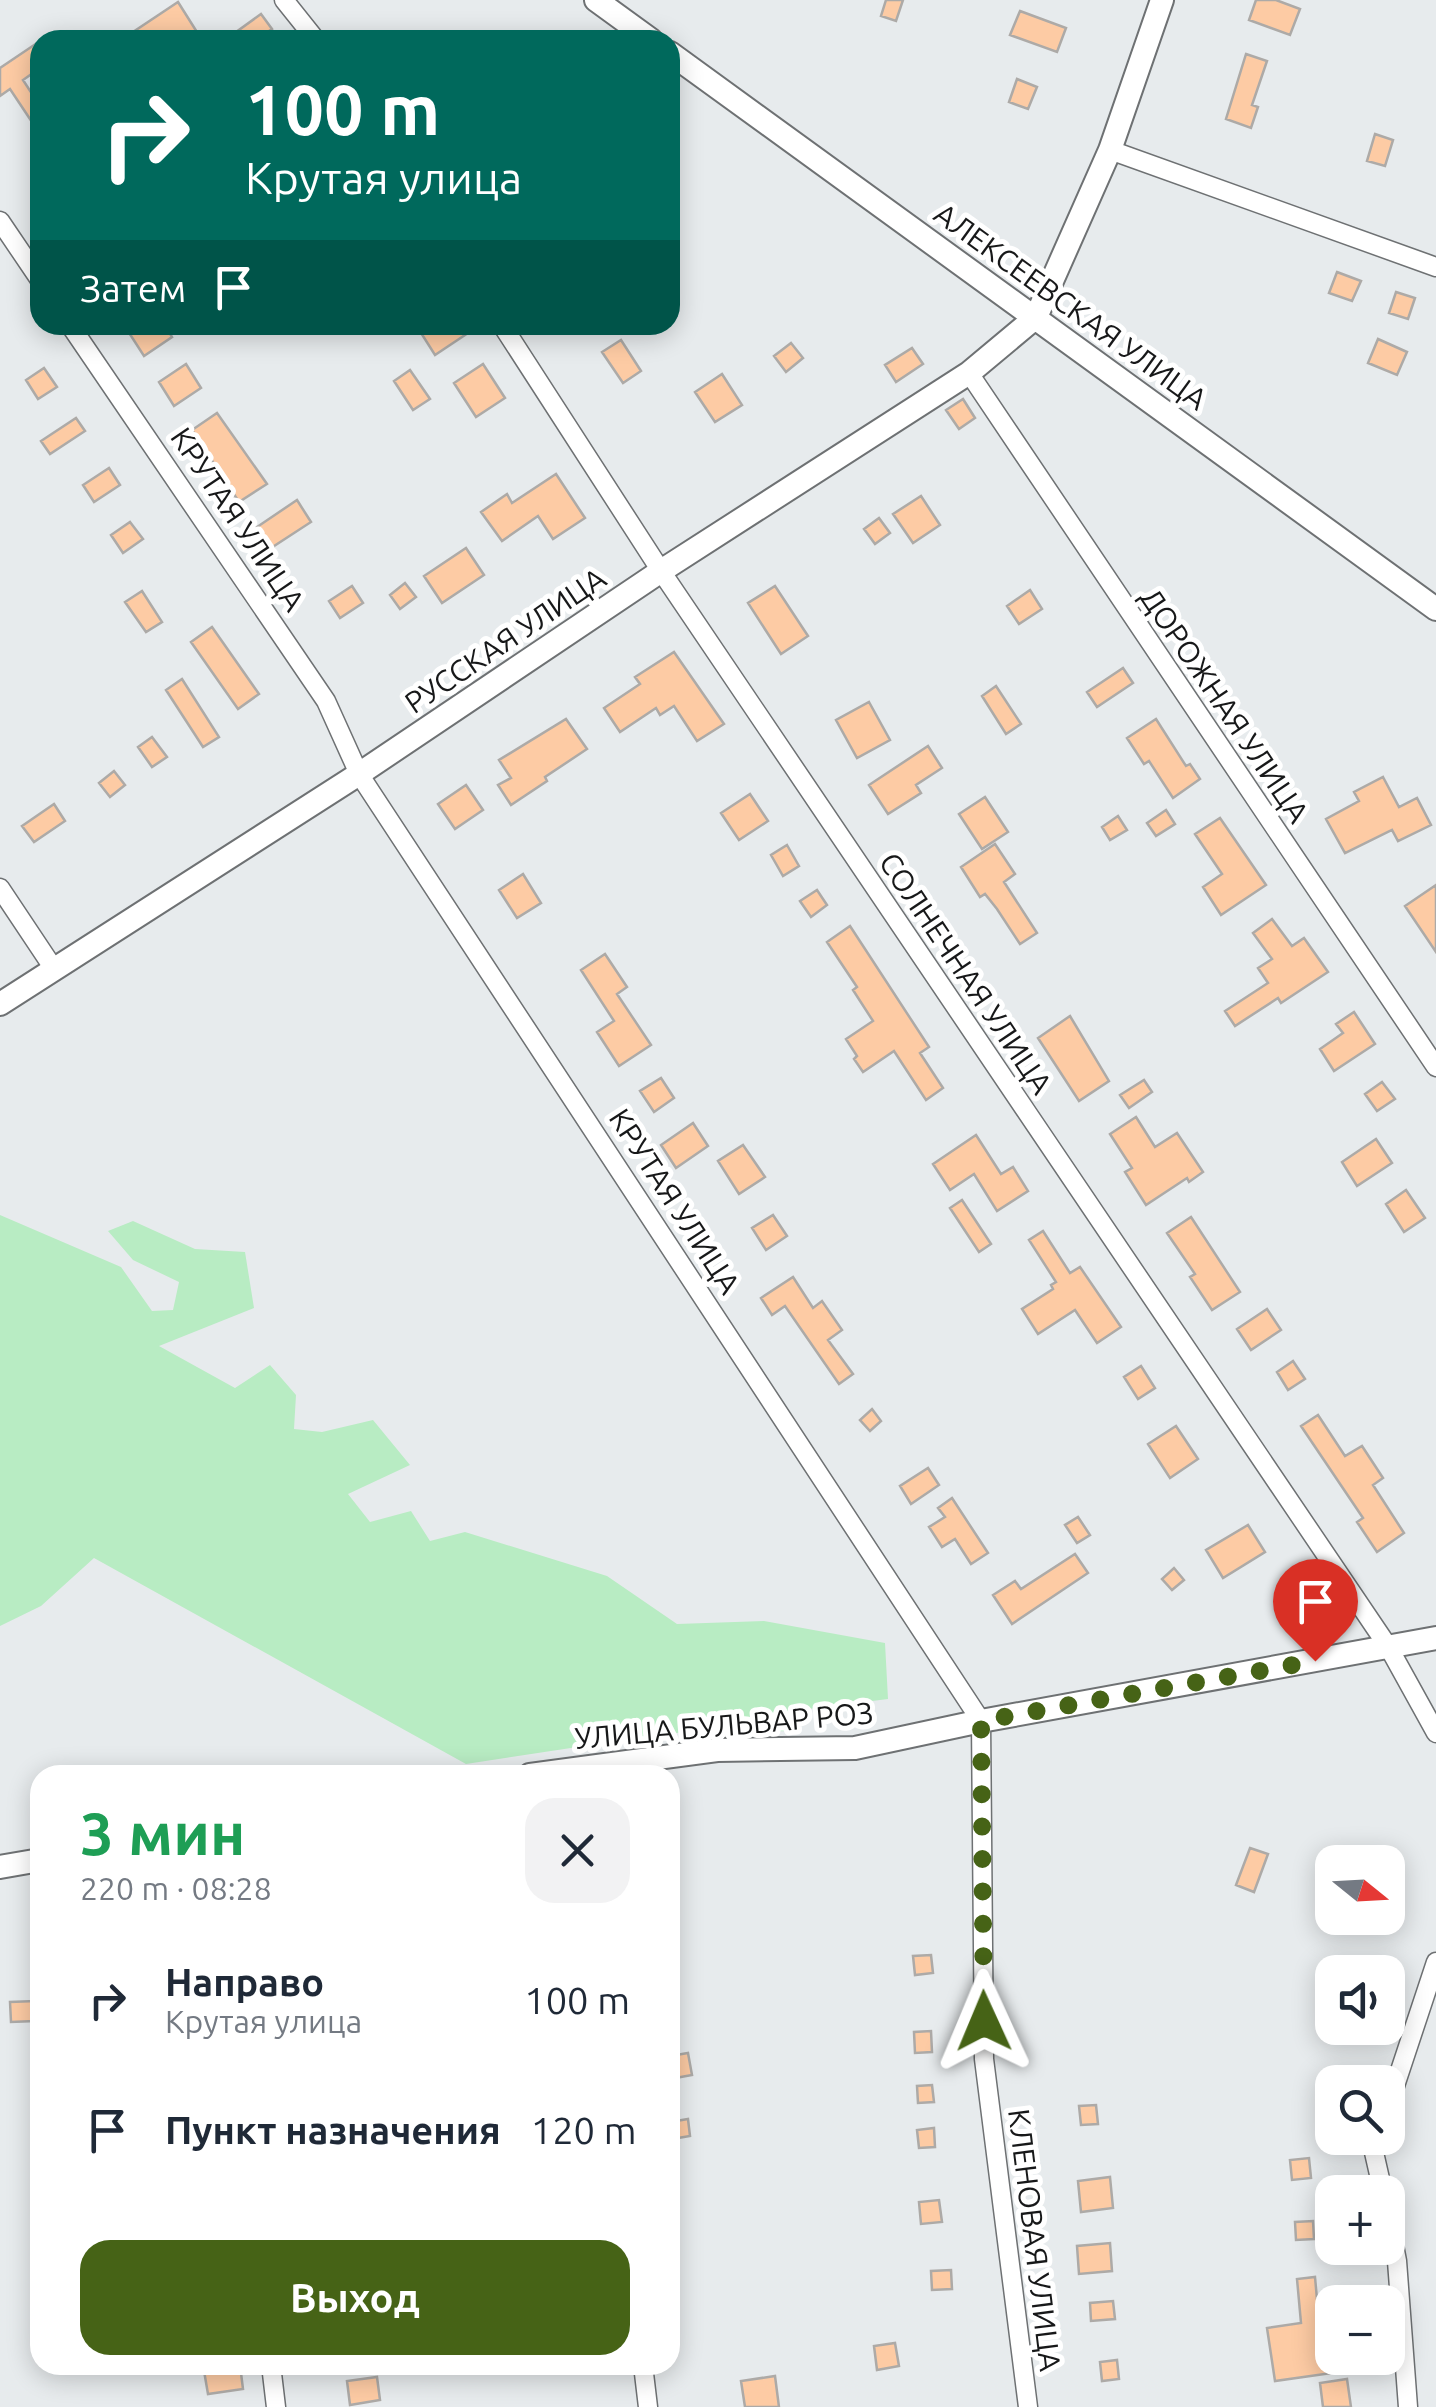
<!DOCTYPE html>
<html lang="ru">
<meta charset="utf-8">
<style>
body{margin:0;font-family:Ubuntu,sans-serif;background:#f2f2f3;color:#1f2937;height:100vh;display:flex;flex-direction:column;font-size:38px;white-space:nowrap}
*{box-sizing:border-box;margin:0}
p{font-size:32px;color:#747a83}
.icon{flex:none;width:55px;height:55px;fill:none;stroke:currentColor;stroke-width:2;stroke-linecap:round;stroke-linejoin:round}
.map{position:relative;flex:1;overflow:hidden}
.details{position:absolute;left:30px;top:1765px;width:650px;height:610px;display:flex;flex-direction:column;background:#fff;border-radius:30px;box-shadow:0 5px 25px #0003}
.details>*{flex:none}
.guide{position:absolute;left:30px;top:30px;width:650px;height:305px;border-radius:30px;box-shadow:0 5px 25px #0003;background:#00695c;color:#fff;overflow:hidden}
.needle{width:65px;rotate:108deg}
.fabs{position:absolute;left:1315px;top:1845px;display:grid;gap:20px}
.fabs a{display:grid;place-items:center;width:90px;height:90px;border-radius:20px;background:#fff;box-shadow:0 5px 25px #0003;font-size:50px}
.pin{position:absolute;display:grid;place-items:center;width:85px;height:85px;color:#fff;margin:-102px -42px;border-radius:50% 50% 50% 0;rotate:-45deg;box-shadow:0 0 10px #0007}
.pin .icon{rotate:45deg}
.me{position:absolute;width:110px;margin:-55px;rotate:359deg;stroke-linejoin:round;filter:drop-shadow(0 0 8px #0008)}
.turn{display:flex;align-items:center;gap:35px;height:210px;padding:0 50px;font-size:45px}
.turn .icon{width:130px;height:130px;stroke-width:2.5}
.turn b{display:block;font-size:70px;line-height:85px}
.then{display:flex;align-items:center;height:95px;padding:0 50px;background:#0003;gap:20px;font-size:38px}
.round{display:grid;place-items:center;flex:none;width:105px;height:105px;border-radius:30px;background:#f2f2f3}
.summary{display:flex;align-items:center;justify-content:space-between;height:170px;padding:0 50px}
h1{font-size:60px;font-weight:600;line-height:75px;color:#1e9e55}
.primary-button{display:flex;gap:20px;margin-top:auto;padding:20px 50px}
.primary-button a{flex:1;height:115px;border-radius:30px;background:#466316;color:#fff;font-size:40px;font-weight:600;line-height:115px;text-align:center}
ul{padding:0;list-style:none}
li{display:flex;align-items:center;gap:30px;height:130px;padding:0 50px}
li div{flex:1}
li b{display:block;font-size:38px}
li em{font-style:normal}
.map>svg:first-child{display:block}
.green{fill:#b8ecc3}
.building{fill:#fdcba4;stroke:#adaaa7;stroke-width:2.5}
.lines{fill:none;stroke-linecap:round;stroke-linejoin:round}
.minor-casing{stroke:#6e7173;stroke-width:21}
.tertiary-casing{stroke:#6e7173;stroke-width:26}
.minor{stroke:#fff;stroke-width:18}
.tertiary{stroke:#fff;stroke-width:22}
.route{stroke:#466316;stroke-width:18;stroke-dasharray:0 32.4}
.labels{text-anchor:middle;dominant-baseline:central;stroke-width:10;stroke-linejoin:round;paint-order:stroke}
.street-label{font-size:30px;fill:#171819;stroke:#fff}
</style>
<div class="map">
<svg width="1436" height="2407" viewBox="0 0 1436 2407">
<rect width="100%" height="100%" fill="#e7ebed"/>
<!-- green -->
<path class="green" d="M 0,1215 L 121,1267 L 152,1311 L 173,1310 L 179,1282 L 133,1260 L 108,1231 L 133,1221 L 195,1249 L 245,1252 L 254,1308 L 159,1346 L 235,1388 L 270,1365 L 296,1395 L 294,1429 L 322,1432 L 373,1420 L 410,1465 L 348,1494 L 370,1522 L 411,1511 L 430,1541 L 465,1532 L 607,1576 L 677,1624 L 764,1621 L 885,1643 L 888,1699 L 808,1709 L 793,1731 L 670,1733 L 466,1764 L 94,1558 L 41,1606 L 0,1626 Z"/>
<!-- building -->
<path class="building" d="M 886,0 L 903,0 L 896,21 L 881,16 Z
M 1256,0 L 1276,0 L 1300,9 L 1290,35 L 1249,20 Z
M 178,2 L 202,40 L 121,40 Z
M 1020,11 L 1066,28 L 1057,52 L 1010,35 Z
M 261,14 L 272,29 L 256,40 L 225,40 Z
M 40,41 L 40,68 L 23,80 L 40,106 L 40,134 L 10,89 L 0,96 L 0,68 Z
M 1246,54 L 1267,61 L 1252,105 L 1258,107 L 1251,128 L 1226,119 Z
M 1017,79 L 1037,87 L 1028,109 L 1009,102 Z
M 1375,134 L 1393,140 L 1385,166 L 1367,161 Z
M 1337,272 L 1361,281 L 1352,301 L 1329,293 Z
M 1396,292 L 1415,298 L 1408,319 L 1389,313 Z
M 124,325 L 165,325 L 172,337 L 144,356 Z
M 416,325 L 480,325 L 435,355 Z
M 1378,339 L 1407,352 L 1397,375 L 1368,363 Z
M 621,340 L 641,371 L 623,383 L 602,352 Z
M 791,343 L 803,358 L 786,372 L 774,356 Z
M 912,348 L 923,364 L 896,382 L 885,365 Z
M 186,364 L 201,388 L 174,406 L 159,382 Z
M 483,364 L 505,398 L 476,417 L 454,383 Z
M 44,368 L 57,387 L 38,399 L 26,380 Z
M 410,370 L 430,399 L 413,410 L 394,381 Z
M 722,374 L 742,405 L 715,422 L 695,392 Z
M 963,399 L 975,418 L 959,429 L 946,410 Z
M 217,413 L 267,484 L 239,502 L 192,430 Z
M 76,418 L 85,431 L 50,454 L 41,441 Z
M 109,468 L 120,485 L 94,502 L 83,485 Z
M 556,474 L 585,518 L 553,539 L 538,516 L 502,541 L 481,512 L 507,494 L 512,503 Z
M 921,496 L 940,525 L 913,543 L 893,514 Z
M 297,500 L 311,522 L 271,548 L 257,527 Z
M 879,518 L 890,533 L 875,544 L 864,529 Z
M 130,522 L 143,539 L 123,553 L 111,535 Z
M 466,548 L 484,575 L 442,603 L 424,576 Z
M 405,583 L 416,597 L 400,609 L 390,595 Z
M 352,586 L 363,603 L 340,618 L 329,601 Z
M 775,586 L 808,636 L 781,654 L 748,603 Z
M 1030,590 L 1042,609 L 1019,624 L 1007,606 Z
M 142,591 L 162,622 L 146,632 L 125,602 Z
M 212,627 L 259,694 L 238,709 L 191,642 Z
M 674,652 L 724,724 L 697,741 L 674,706 L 660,715 L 656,708 L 620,732 L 604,708 L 640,684 L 635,677 Z
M 1123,668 L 1133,683 L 1097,707 L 1087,692 Z
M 182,679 L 219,737 L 203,747 L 166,690 Z
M 996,686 L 1021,724 L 1006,734 L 982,696 Z
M 869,702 L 890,740 L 857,758 L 836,720 Z
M 566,719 L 587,749 L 545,777 L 547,781 L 511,805 L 498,785 L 511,778 L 499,760 Z
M 1156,719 L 1186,766 L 1190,764 L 1200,779 L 1173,798 L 1149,761 L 1144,764 L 1127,738 Z
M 152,737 L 167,757 L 152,767 L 138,747 Z
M 928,746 L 942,768 L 916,785 L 921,793 L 888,814 L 869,785 Z
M 114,771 L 125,785 L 110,797 L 99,783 Z
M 1383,777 L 1399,807 L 1417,798 L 1431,825 L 1398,841 L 1392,830 L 1345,853 L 1326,819 L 1359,801 L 1354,792 Z
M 466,785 L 483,810 L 455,829 L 438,804 Z
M 750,794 L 768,821 L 739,840 L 721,813 Z
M 985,797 L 1008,832 L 982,849 L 959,814 Z
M 54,804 L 65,821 L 34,842 L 22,826 Z
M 1166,810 L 1175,824 L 1156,836 L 1147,823 Z
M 1118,816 L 1127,830 L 1110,840 L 1102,827 Z
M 1220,818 L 1266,885 L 1221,915 L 1203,887 L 1222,874 L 1195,834 Z
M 995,844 L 1015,874 L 1004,882 L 1037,933 L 1020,944 L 997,909 L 985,894 L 980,897 L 961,867 Z
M 787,845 L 799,866 L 783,876 L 771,855 Z
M 523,874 L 541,903 L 517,918 L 499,890 Z
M 1436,885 L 1436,952 L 1405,906 Z
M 817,890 L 827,905 L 811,917 L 800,901 Z
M 1272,919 L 1292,946 L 1304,938 L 1328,972 L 1281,1003 L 1278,998 L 1235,1026 L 1225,1011 L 1268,983 L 1258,968 L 1272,959 L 1253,933 Z
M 850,926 L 929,1047 L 920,1053 L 943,1088 L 926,1100 L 894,1051 L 863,1072 L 854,1059 L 857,1056 L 846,1039 L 873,1021 L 853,990 L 857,987 L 827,942 Z
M 605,954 L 627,987 L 617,994 L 651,1045 L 619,1066 L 597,1032 L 614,1021 L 581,970 Z
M 1354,1012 L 1375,1044 L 1334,1071 L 1320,1049 L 1343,1033 L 1336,1024 Z
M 1070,1016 L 1109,1081 L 1079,1101 L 1038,1038 Z
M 661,1078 L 674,1098 L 654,1112 L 640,1091 Z
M 1144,1080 L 1152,1092 L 1129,1108 L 1120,1095 Z
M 1382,1082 L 1395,1099 L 1377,1111 L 1365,1094 Z
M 1136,1117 L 1155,1147 L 1177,1133 L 1203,1172 L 1189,1182 L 1187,1178 L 1146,1205 L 1125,1172 L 1132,1168 L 1110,1134 Z
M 693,1123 L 708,1146 L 676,1168 L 661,1145 Z
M 976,1135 L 1001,1174 L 1013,1167 L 1028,1191 L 997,1211 L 974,1174 L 950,1190 L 933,1164 Z
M 1376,1139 L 1392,1163 L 1357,1186 L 1342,1162 Z
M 743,1145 L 765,1177 L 739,1194 L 718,1161 Z
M 1406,1190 L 1425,1218 L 1404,1232 L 1386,1204 Z
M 962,1200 L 991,1244 L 979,1252 L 950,1208 Z
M 773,1215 L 787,1236 L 766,1250 L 752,1228 Z
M 1191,1217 L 1240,1292 L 1212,1310 L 1190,1277 L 1195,1274 L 1167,1233 Z
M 1043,1231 L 1070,1273 L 1080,1267 L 1121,1327 L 1097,1343 L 1075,1310 L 1038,1334 L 1022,1309 L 1053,1289 L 1051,1285 L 1056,1282 L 1029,1240 Z
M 793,1277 L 813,1308 L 822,1301 L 842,1330 L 828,1340 L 853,1374 L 839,1384 L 785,1306 L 772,1315 L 761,1298 Z
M 1267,1309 L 1281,1330 L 1251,1350 L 1237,1329 Z
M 1293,1361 L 1305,1379 L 1288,1390 L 1277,1372 Z
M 1141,1366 L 1155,1388 L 1138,1399 L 1124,1377 Z
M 872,1409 L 881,1421 L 870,1431 L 860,1420 Z
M 1318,1415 L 1345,1456 L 1362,1446 L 1383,1478 L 1373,1485 L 1404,1533 L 1377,1552 L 1357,1522 L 1363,1518 L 1301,1426 Z
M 1176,1426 L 1198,1459 L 1170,1478 L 1148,1444 Z
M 928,1468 L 939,1485 L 911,1504 L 900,1486 Z
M 952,1498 L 988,1553 L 971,1564 L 955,1539 L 942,1547 L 929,1527 L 945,1517 L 938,1508 Z
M 1078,1517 L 1090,1535 L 1077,1543 L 1065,1525 Z
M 1248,1525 L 1265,1552 L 1223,1578 L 1206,1550 Z
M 1075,1554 L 1088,1573 L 1012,1624 L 993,1595 L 1015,1581 L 1021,1589 Z
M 1174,1568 L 1184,1580 L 1172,1590 L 1162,1579 Z
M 1250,1848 L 1268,1854 L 1254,1892 L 1236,1885 Z
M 931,1955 L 933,1973 L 915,1975 L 913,1956 Z
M 35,2001 L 35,2021 L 11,2022 L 10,2002 Z
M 931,2031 L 932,2052 L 915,2053 L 914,2032 Z
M 688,2053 L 692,2075 L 670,2079 L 670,2056 Z
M 932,2085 L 934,2102 L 918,2103 L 917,2086 Z
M 1096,2105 L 1098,2124 L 1081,2125 L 1079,2106 Z
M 688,2119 L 690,2136 L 672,2139 L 670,2122 Z
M 934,2128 L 935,2147 L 919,2148 L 917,2130 Z
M 1309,2158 L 1311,2178 L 1292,2180 L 1290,2160 Z
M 1110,2177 L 1113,2208 L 1081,2212 L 1078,2181 Z
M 939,2200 L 942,2222 L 921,2224 L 919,2202 Z
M 1313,2221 L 1314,2239 L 1296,2240 L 1295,2222 Z
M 1110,2243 L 1112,2271 L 1079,2274 L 1077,2246 Z
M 951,2270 L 952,2289 L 932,2290 L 931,2271 Z
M 1315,2277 L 1319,2321 L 1325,2320 L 1332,2373 L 1275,2381 L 1267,2328 L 1301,2323 L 1297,2279 Z
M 1113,2301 L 1115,2319 L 1091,2321 L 1090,2303 Z
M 895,2343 L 899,2366 L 877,2370 L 874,2346 Z
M 1117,2360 L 1119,2379 L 1102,2381 L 1100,2362 Z
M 203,2365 L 240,2365 L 243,2389 L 208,2394 Z
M 775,2376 L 779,2407 L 745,2407 L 741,2381 Z
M 377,2377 L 380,2400 L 350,2405 L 347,2381 Z
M 1347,2379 L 1351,2407 L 1323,2407 L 1320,2383 Z"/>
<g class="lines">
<defs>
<path id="minor" d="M 284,0 L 316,40
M 1110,150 L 1436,267
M 0,221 L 40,280
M 70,325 L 326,701 L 359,774 L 981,1721 L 984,2059 L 1028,2407
M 502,325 L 661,571 L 1389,1648 L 1436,1733
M 969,373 L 1436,1067
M 0,888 L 54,969
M 1388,2107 L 1436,1962
M 1377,2138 L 1373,2148 L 1383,2192
M 1388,2214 L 1397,2261 L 1408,2407
M 271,2365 L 276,2407
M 643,2365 L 648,2407"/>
<path id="tertiary" d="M 596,0 L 651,40
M 670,53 L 1436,609
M 0,1004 L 359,774 L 661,571 L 969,373 L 1036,317 L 1110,150 L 1162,0
M 530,1775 L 717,1750 L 855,1748 L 981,1721 L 1436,1638
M 0,1867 L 40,1860"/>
</defs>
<!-- minor casing -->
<use href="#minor" class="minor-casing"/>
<!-- tertiary casing -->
<use href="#tertiary" class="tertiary-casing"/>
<!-- minor -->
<use href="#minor" class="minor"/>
<!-- tertiary -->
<use href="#tertiary" class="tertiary"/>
</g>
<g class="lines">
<!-- route -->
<path class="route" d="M 984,2021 L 981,1721 L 1315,1661"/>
</g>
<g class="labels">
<!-- street labels -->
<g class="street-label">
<text transform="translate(1071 306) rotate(36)">АЛЕКСЕЕВСКАЯ УЛИЦА</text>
<text transform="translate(238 519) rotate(56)">КРУТАЯ УЛИЦА</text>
<text transform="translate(505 640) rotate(-34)">РУССКАЯ УЛИЦА</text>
<text transform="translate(1225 705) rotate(56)">ДОРОЖНАЯ УЛИЦА</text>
<text transform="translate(966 973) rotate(56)">СОЛНЕЧНАЯ УЛИЦА</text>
<text transform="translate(675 1201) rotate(57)">КРУТАЯ УЛИЦА</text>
<text transform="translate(724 1725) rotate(-5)">УЛИЦА БУЛЬВАР РОЗ</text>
<text transform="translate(1035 2240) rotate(83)">КЛЕНОВАЯ УЛИЦА</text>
</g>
</g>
</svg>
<div class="fabs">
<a><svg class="needle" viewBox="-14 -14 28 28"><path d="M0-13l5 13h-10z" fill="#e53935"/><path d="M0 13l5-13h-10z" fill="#747a83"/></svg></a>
<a><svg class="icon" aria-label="sound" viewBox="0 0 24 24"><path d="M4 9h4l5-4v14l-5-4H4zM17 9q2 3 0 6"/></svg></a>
<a><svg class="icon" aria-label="search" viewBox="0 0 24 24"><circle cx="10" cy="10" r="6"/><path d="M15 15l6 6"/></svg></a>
<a>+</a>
<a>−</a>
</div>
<div class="pin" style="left:1315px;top:1661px;background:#d93025"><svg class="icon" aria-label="arrive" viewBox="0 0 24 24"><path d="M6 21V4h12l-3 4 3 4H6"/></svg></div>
<svg class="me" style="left:984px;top:2021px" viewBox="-20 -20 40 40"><path d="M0-17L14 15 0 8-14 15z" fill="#466316" stroke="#fff" stroke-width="4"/></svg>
<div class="guide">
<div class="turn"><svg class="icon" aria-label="right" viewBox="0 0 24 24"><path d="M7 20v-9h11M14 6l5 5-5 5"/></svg><div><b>100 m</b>Крутая улица</div></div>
<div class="then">Затем<svg class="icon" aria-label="arrive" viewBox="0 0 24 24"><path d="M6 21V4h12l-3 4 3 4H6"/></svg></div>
</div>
<section class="details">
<div class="summary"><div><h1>3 мин</h1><p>220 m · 08:28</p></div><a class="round"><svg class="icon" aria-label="close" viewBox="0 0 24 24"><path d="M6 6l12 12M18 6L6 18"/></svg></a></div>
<ul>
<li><svg class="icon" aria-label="right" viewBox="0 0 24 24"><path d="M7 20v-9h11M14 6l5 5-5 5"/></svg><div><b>Направо</b><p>Крутая улица</p></div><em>100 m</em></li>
<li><svg class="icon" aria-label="arrive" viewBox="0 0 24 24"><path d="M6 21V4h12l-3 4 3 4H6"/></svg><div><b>Пункт назначения</b></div><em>120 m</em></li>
</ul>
<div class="primary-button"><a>Выход</a></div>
</section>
</div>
